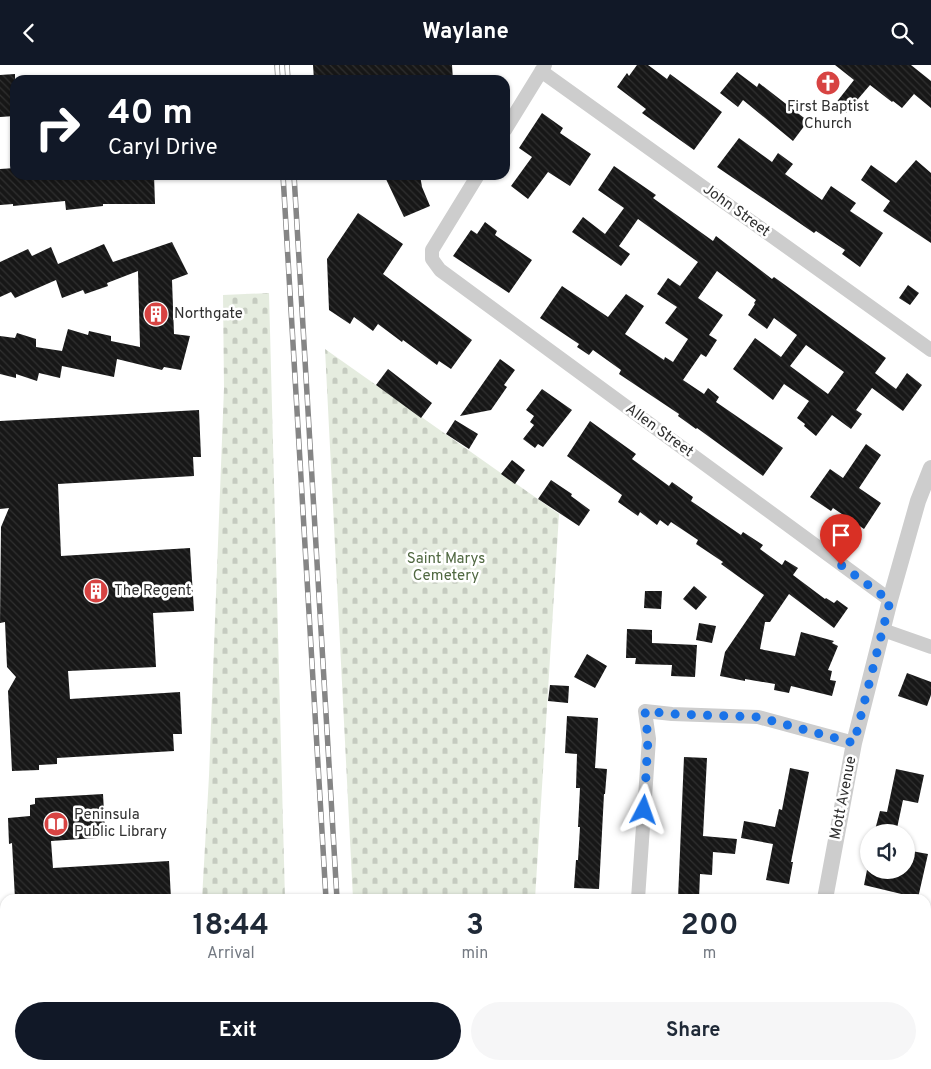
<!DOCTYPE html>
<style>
body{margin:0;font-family:Overpass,sans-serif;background:#f6f6f7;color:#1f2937;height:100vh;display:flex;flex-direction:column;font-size:19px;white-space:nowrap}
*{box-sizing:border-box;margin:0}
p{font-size:16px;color:#747a83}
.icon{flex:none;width:28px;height:28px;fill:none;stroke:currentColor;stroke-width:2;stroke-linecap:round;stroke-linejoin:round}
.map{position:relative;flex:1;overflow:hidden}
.drawer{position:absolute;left:0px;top:829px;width:931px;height:176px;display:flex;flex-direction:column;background:#fff;border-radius:15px 15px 0 0;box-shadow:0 1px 4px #0004}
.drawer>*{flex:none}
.banner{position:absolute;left:10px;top:10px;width:500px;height:105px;border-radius:15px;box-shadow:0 1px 4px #0004;background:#111827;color:#fff;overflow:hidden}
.fabs{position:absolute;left:860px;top:759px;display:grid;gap:10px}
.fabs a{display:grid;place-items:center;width:55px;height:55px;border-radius:50%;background:#fff;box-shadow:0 1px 4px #0004;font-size:25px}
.pin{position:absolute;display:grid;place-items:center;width:42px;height:42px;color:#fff;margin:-51px -21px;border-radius:50% 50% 50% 0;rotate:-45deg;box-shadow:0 0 5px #0007}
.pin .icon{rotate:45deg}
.me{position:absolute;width:55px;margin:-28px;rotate:4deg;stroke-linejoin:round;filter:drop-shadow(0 0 4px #0008)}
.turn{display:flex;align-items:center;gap:18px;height:105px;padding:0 15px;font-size:22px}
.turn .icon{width:65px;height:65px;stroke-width:2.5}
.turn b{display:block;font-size:35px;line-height:42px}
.eta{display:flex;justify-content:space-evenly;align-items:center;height:85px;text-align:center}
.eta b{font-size:30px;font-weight:700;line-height:35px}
.cta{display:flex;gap:10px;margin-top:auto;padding:10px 15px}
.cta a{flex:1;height:58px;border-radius:30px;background:#111827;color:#fff;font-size:20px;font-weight:700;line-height:58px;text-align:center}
.cta a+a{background:#f6f6f7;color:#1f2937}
header{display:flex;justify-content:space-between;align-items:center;height:65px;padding:0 15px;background:#111827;color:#fff;font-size:22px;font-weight:700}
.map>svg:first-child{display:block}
.cemetery{fill:url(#cemetery-stones)}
.building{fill:url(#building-back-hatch);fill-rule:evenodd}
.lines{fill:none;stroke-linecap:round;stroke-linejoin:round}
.minor{stroke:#cdcdcd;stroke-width:14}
.tertiary{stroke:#cdcdcd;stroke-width:16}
.rail-casing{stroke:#858585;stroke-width:5.5}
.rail{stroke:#fff;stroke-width:4;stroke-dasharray:11;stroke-linecap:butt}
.route{stroke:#1a73e8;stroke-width:9;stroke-dasharray:0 16.2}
.labels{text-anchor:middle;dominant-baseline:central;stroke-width:5;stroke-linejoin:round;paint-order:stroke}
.poi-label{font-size:15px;fill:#303030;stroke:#fff;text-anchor:start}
.street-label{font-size:15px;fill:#303030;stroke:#fff}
.park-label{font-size:15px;fill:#506841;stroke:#fff}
</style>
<header><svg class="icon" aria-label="back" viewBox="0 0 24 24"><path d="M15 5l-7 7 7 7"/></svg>Waylane<svg class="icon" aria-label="search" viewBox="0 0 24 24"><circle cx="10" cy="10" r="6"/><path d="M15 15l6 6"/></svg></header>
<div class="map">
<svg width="931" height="1004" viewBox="0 0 931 1004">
<defs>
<pattern id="cemetery-stones" width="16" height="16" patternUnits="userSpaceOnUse" patternTransform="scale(1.25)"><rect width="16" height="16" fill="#e5ecdf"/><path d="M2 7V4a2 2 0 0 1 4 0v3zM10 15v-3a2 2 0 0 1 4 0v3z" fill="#c5cbc0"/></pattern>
<pattern id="building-back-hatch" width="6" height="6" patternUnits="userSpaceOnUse" patternTransform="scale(1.25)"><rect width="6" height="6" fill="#171717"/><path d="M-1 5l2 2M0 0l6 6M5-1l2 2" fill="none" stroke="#303030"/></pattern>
</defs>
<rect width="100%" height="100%" fill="#fff"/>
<!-- cemetery -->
<path class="cemetery" d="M 269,228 L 285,834 L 202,834 L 209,711 L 224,323 L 223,230 Z
M 325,284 L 559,449 L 535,834 L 353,834 Z
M 362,1000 L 525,1000 L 525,1004 L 362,1004 Z"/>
<!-- building -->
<path class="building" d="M 313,0 L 452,0 L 453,15 L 314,15 Z
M 637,0 L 648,0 L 667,14 L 670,9 L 722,47 L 694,85 L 642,48 L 646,44 L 617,22 L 627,8 L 629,11 Z
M 835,0 L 911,0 L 931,16 L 931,43 L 914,29 L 902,43 L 893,36 L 892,37 L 870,20 L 846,48 L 835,39 L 854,15 Z
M 737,7 L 757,22 L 759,18 L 808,56 L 793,76 L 743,35 L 738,42 L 720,28 Z
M 15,9 L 15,51 L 0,52 L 0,10 Z
M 542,48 L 563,63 L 560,68 L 591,89 L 570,121 L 548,107 L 528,134 L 511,121 L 532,92 L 519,83 Z
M 739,73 L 772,97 L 778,88 L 793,99 L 785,109 L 822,135 L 831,121 L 856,138 L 850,146 L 883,168 L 860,202 L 842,189 L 845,185 L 816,166 L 814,168 L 717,102 Z
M 916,95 L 931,108 L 931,178 L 883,146 L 890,136 L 861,115 L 871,100 L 896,118 Z
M 614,101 L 656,130 L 653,133 L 713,176 L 716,171 L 772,214 L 774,212 L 886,293 L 875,308 L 896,324 L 907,308 L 922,320 L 903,346 L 872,323 L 856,345 L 862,349 L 851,364 L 832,350 L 816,371 L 804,361 L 805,359 L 797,353 L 809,336 L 784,319 L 773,335 L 733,304 L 755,273 L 781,292 L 797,270 L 774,253 L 767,264 L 748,250 L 755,239 L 754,238 L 756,235 L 717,206 L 698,233 L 723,250 L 709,270 L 717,275 L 706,292 L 701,289 L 683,315 L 704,329 L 708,323 L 719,332 L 716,337 L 783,383 L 763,411 L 697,363 L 696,364 L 678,351 L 679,349 L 619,309 L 621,305 L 593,285 L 589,290 L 577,282 L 579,279 L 540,253 L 562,221 L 608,252 L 626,229 L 644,241 L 625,269 L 664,295 L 665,292 L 673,297 L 688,274 L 665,258 L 677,242 L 657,229 L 668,213 L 680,221 L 698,197 L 638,154 L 619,181 L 630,189 L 621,201 L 572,167 L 583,152 L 605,169 L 624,143 L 598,125 ZM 806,280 L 844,307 L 828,329 L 790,301 Z
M 15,103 L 15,110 L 154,110 L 155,139 L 103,139 L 103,141 L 66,145 L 65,136 L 13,141 L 13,139 L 0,140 L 0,104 Z
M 384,110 L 420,110 L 422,122 L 430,141 L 404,152 Z
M 358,148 L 403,179 L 383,209 L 472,275 L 451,304 L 439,296 L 437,300 L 403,275 L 402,277 L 378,259 L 373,266 L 354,252 L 350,259 L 329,245 L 327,194 Z
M 485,157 L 497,166 L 495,170 L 532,195 L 509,228 L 453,191 L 471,165 L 477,169 Z
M 172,177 L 188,209 L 172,215 L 174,269 L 190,271 L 181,305 L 164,302 L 162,305 L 117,294 L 114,312 L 62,301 L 60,313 L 39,308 L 37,316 L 16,309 L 16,313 L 0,309 L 0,271 L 15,273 L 17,268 L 36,274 L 36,282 L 62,286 L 68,264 L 88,270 L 89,266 L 111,271 L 111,276 L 140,282 L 138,206 L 107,218 L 108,221 L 85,229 L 83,225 L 62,233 L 56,215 L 15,233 L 11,227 L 0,232 L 0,197 L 28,184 L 32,191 L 51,182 L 58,199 L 104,179 L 113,197 Z
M 908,220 L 919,228 L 910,240 L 899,233 Z
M 500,294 L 515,305 L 504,320 L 507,322 L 491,345 L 460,351 Z
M 388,304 L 432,338 L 421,353 L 376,320 Z
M 542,324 L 572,345 L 543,382 L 538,379 L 535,383 L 523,374 L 534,360 L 530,357 L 534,351 L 526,345 Z
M 199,345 L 201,392 L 193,392 L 194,411 L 58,419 L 61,491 L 190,483 L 194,546 L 153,548 L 156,602 L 68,606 L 70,634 L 180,627 L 182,669 L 173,669 L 174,686 L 57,693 L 57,699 L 39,700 L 39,705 L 12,706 L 8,626 L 16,612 L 7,602 L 5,557 L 0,558 L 1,462 L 9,443 L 0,444 L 0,356 Z
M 455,355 L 478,369 L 469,384 L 446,369 Z
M 590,356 L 636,389 L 632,394 L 669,421 L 672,417 L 693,432 L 691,436 L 741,470 L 743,467 L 763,480 L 760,484 L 782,500 L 785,495 L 798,503 L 793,510 L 825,534 L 826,533 L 834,538 L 837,535 L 848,543 L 834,563 L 789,529 L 770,557 L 765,557 L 760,584 L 795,591 L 801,567 L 834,576 L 832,578 L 838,581 L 828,605 L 832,606 L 830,615 L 836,616 L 832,631 L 791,621 L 789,628 L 774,625 L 775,619 L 745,614 L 745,616 L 720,611 L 725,587 L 764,530 L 721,499 L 723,497 L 696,479 L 698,475 L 671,457 L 668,461 L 660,455 L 657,460 L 640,447 L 638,451 L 618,437 L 622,430 L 567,391 Z
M 866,379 L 881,390 L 859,423 L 881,438 L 864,464 L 833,443 L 831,446 L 810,432 L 830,404 L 843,413 Z
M 512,395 L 525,405 L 515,419 L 501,409 Z
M 551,415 L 572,429 L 571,431 L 590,445 L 579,461 L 538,434 Z
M 694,521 L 707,532 L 696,545 L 683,534 Z
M 645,526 L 662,526 L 661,544 L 644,543 Z
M 699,558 L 716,561 L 712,578 L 696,575 Z
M 627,564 L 652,565 L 652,578 L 697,580 L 695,612 L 671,611 L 672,600 L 635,599 L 636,593 L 626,593 Z
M 587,589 L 607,601 L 595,623 L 574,612 Z
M 907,608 L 931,617 L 931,630 L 927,641 L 898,631 Z
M 550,620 L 569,621 L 568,638 L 548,636 Z
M 567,651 L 598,653 L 595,703 L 607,704 L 605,729 L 604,729 L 599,824 L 574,823 L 576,795 L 578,795 L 580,762 L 578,762 L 580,723 L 576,723 L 577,689 L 565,688 Z
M 684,692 L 707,693 L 703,771 L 737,774 L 735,789 L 713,787 L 712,810 L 700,809 L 699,834 L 678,834 Z
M 790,703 L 809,707 L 791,797 L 793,797 L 789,819 L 766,815 L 773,779 L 741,773 L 744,756 L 775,762 L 779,744 L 782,745 Z
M 896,704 L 924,710 L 918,738 L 903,735 L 896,768 L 875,765 L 880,746 L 887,747 Z
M 103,729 L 105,765 L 97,766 L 97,773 L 51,776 L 53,803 L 169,796 L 171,834 L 146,834 L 146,830 L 79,834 L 15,834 L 12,778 L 9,779 L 8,753 L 30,751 L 30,740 L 35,739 L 35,733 Z
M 906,785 L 928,789 L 918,833 L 864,820 L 867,805 L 906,805 Z"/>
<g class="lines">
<!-- minor -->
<path class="minor" d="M 541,6 L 931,285
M 505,65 L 545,0
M 478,110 L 432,185 L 432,194 L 440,205 L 890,535
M 883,565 L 931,582
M 638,834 L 649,674 L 645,646 L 672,649 L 758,652 L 854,678
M 926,871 L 931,872"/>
<!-- tertiary -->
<path class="tertiary" d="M 825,834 L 854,678 L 890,535 L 918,436 L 931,403
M 786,1004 L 787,1000"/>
<defs>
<path id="rail" d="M 277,0 L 278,15
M 287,0 L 288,15
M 283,110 L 326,834
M 294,110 L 337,834
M 336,1000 L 336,1004
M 347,1000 L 347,1004"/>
</defs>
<!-- rail casing -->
<use href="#rail" class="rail-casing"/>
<!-- rail -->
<use href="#rail" class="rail"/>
</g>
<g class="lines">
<!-- route -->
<path class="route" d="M 644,745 L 648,674 L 645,646 L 672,649 L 758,652 L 854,678 L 890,536 L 841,500"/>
</g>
<!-- icons -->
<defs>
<symbol id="church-disc" viewBox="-11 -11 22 22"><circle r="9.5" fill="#d74342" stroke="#fff"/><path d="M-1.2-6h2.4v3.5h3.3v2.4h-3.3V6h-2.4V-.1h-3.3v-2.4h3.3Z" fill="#fff"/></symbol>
<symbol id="building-disc" viewBox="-11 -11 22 22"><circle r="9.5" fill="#d74342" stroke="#fff"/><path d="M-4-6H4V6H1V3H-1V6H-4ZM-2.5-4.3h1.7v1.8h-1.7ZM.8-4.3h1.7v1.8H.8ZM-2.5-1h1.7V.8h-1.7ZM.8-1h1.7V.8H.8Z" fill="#fff"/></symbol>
<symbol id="library-disc" viewBox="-11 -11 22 22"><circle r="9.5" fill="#d74342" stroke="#fff"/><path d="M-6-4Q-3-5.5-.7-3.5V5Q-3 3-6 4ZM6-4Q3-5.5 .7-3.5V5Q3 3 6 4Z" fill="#fff"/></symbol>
</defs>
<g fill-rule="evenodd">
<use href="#church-disc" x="814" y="4" width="28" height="28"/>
<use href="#building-disc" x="142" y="235" width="28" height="28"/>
<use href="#building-disc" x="82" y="512" width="28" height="28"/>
<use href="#library-disc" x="42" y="745" width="28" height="28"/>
</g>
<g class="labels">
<!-- poi labels -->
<g class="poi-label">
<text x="828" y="42" text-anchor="middle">First Baptist<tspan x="828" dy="17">Church</tspan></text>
<text x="174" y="249">Northgate</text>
<text x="114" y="526">The Regent</text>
<text x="74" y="750">Peninsula<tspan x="74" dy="17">Public Library</tspan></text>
</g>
<!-- street labels -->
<g class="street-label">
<text transform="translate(736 146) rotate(36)">John Street</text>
<text transform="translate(659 366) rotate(36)">Allen Street</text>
<text transform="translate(844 733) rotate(-79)">Mott Avenue</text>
</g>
<!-- park labels -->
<g class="park-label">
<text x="446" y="494">Saint Marys<tspan x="446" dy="17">Cemetery</tspan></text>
</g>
</g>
</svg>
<div class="fabs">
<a><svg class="icon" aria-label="sound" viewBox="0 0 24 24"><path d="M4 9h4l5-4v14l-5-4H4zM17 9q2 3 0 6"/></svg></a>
</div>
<div class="pin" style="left:841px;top:500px;background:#d93025"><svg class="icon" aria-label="arrive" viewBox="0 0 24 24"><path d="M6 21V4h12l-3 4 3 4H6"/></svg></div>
<svg class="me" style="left:644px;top:745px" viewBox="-20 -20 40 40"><path d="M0-17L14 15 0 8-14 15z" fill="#1a73e8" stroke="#fff" stroke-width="4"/></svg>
<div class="banner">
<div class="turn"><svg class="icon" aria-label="right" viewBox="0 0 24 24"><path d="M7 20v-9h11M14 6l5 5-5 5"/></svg><div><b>40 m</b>Caryl Drive</div></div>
</div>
<section class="drawer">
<div class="eta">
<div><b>18:44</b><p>Arrival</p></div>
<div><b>3</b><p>min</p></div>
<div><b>200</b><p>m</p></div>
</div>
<div class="cta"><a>Exit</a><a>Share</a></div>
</section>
</div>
